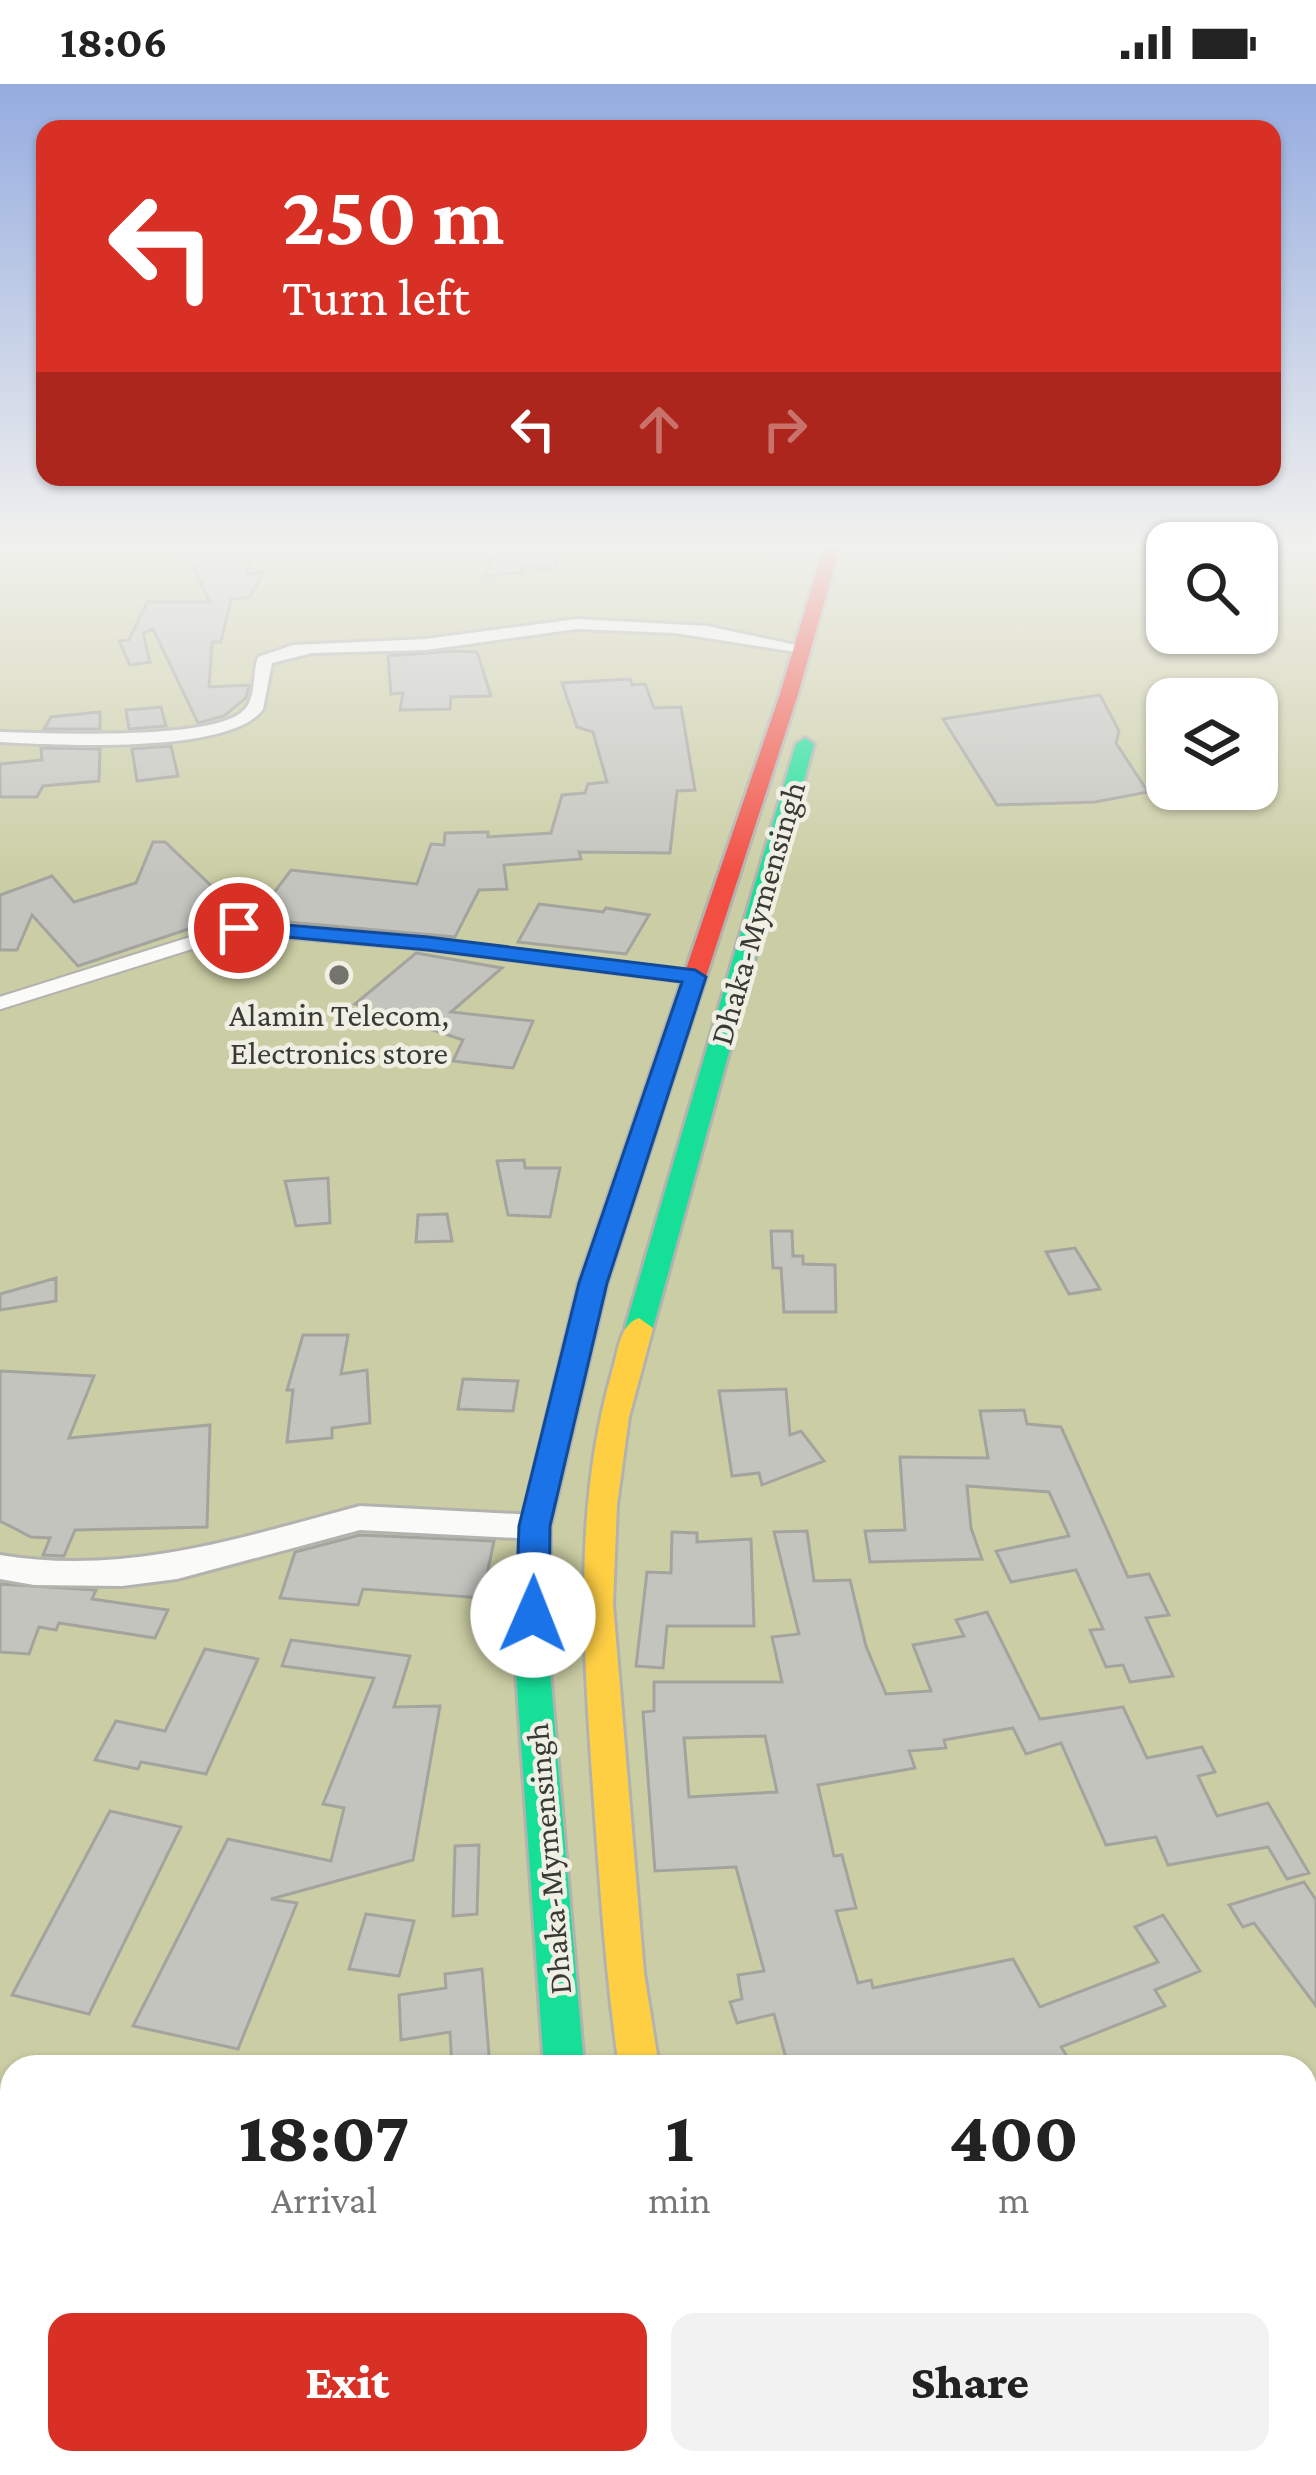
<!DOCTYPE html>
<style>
body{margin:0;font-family:"Crimson Pro",serif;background:#f2f2f2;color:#222;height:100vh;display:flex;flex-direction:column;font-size:45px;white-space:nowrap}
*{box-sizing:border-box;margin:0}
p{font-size:39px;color:#767676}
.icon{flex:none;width:66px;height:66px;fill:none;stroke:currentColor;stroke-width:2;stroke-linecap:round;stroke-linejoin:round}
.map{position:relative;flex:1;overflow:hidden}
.sheet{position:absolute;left:0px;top:1971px;width:1317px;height:420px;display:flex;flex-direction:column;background:#fff;border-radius:36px 36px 0 0;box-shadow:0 3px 9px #0004}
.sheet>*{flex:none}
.banner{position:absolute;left:36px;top:36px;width:1245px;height:366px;border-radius:24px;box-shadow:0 3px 9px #0004;background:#d93025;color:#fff;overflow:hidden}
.tools{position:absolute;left:1146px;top:438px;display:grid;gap:24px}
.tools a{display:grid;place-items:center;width:132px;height:132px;border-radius:24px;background:#fff;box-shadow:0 3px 9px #0004;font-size:60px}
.pin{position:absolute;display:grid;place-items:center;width:102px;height:102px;color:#fff;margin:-51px;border:6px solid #fff;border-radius:50%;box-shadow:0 3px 12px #0007}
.me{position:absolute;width:132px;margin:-66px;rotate:1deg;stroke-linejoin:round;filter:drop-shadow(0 0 9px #0008)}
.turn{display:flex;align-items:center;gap:42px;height:252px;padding:0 48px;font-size:54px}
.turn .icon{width:156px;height:156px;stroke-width:2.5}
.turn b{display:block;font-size:84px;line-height:102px}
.lanes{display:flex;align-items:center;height:114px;padding:0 48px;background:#0003;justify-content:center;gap:60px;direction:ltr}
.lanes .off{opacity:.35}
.eta{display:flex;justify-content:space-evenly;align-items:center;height:204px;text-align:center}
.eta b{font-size:72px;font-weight:800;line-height:84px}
.cta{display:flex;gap:24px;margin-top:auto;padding:24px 48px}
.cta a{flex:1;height:138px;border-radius:24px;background:#d93025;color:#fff;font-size:48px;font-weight:800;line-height:138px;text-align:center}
.cta a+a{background:#f2f2f2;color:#222}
.status{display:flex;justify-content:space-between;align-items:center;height:84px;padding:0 60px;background:#fff;direction:ltr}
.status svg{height:33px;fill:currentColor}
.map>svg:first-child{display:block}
.green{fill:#cbcea4;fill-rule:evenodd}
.building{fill:#c4c4bf;stroke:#a4a49f;stroke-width:3;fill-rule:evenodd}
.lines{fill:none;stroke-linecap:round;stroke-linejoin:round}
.lane-casing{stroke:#b2b3ae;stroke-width:16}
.street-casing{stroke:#b2b3ae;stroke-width:6}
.fast-casing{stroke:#b2b3ae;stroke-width:6}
.slow-casing{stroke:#b2b3ae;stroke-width:6}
.jam-casing{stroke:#b2b3ae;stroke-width:6}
.lane{stroke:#fafaf9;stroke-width:12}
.street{fill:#fafaf9;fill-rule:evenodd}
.fast{fill:#16e098;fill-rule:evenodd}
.slow{fill:#ffcf43;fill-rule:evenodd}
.jam{fill:#f24e42;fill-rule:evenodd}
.route{fill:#1a73e8;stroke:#114b97;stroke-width:3}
.poi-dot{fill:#73746e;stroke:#eff0e3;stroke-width:4.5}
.labels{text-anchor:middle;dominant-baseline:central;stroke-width:9;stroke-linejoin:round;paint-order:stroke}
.street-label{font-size:33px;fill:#393a35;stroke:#eff0e3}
.poi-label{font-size:33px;fill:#393a35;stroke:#eff0e3}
</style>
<div class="status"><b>18:06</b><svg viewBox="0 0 49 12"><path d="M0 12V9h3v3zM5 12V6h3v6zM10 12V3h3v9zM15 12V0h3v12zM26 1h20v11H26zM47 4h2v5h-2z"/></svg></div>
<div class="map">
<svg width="1316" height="2391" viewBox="0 0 1316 2391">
<rect width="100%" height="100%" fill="#dfe0d9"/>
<!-- green -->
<path class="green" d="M 0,459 L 1167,459 L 1167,549 L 1257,549 L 1257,459 L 1316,459 L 1316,2391 L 0,2391 ZM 1167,615 L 1257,615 L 1257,705 L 1167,705 ZM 12,1983 L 1305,1983 L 1305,2379 L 12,2379 Z"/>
<!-- building -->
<path class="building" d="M 181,459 L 255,459 L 247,490 L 264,487 L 250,513 L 231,515 L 221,558 L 212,558 L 209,603 L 249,601 L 246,614 L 224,632 L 198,639 L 153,545 L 143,549 L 150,578 L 130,581 L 119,557 L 129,556 L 147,518 L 210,518 Z
M 502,459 L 559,463 L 555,485 L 520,484 L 523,488 L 484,492 Z
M 455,567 L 477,568 L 491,612 L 451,613 L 450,625 L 400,626 L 403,609 L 391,610 L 388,572 Z
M 630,595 L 632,601 L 645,600 L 654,624 L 681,623 L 695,706 L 677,707 L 670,769 L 579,768 L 581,775 L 504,781 L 507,805 L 479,806 L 455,853 L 254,835 L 291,786 L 417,800 L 431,760 L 444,761 L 445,749 L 488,748 L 488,753 L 551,749 L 562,711 L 585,709 L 588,700 L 607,698 L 593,648 L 577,643 L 562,599 Z
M 1100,611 L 1119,647 L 1116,659 L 1148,708 L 1095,718 L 997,721 L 943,635 Z
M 161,623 L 166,642 L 129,645 L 126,626 Z
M 100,628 L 100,645 L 44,645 L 51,633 Z
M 171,662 L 178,692 L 137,697 L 132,665 Z
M 41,664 L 100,665 L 99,697 L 43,702 L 37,713 L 0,713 L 0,680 L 42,676 Z
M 153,758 L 165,758 L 239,828 L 78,882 L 32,831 L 17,866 L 0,866 L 0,811 L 52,792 L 74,818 L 136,799 Z
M 539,820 L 603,828 L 606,824 L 649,831 L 626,870 L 518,858 Z
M 416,869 L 502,884 L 451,928 L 533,937 L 513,984 L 453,977 L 463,956 L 355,920 Z
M 524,1076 L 525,1084 L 560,1084 L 550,1133 L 508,1131 L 497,1077 Z
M 328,1094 L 330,1139 L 296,1142 L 285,1097 Z
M 447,1130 L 452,1157 L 416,1158 L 418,1131 Z
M 771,1147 L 792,1147 L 793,1172 L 803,1172 L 803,1180 L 835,1181 L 836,1228 L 784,1228 L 781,1184 L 773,1184 Z
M 1075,1164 L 1100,1205 L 1069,1210 L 1046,1168 Z
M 56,1194 L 56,1217 L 0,1226 L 0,1210 Z
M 303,1251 L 348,1251 L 341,1290 L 367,1286 L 370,1339 L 332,1344 L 332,1354 L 287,1358 L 293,1306 L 287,1306 Z
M 0,1287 L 94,1292 L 69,1354 L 210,1341 L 207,1443 L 75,1446 L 64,1472 L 43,1471 L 50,1454 L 31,1453 L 0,1437 Z
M 463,1295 L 518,1297 L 513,1327 L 458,1325 Z
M 786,1305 L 790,1351 L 801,1347 L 824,1377 L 762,1401 L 759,1389 L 732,1392 L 719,1307 Z
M 1024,1326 L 1027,1340 L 1061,1343 L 1128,1493 L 1149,1490 L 1169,1531 L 1146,1534 L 1173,1592 L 1130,1598 L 1123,1581 L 1106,1583 L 1090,1546 L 1103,1545 L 1076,1486 L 1011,1498 L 996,1467 L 1069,1452 L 1049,1408 L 967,1402 L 971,1444 L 982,1475 L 870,1478 L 865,1447 L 905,1446 L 900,1373 L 988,1374 L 980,1327 Z
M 807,1447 L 814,1497 L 850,1496 L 866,1562 L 886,1610 L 931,1607 L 913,1561 L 964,1552 L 956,1536 L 987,1528 L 1040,1635 L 1123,1623 L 1147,1674 L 1202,1663 L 1215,1688 L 1198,1692 L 1217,1732 L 1268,1719 L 1309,1789 L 1287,1795 L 1268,1763 L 1168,1781 L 1156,1753 L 1106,1761 L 1061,1659 L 1026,1670 L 1013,1644 L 944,1656 L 946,1664 L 909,1667 L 915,1684 L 818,1701 L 834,1772 L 842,1771 L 856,1824 L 836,1827 L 858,1899 L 871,1896 L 873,1904 L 1013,1875 L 1040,1923 L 1158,1878 L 1135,1843 L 1163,1831 L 1200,1887 L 1155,1906 L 1165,1922 L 1061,1963 L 1074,1983 L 818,1983 L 815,1973 L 787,1978 L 774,1930 L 737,1939 L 730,1918 L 742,1915 L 738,1891 L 764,1887 L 736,1783 L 655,1787 L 643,1628 L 654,1627 L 654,1598 L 782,1598 L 772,1553 L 799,1550 L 774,1448 ZM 765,1652 L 777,1708 L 689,1713 L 684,1654 Z
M 672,1448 L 697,1449 L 697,1458 L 751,1455 L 754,1542 L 667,1542 L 663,1584 L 636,1582 L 647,1488 L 671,1489 Z
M 360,1451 L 494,1457 L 482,1514 L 363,1505 L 358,1521 L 280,1514 L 295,1468 Z
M 0,1500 L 96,1506 L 92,1515 L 168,1526 L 155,1554 L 59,1539 L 56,1546 L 39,1543 L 29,1570 L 0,1568 Z
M 291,1556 L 410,1572 L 394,1623 L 440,1622 L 413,1776 L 271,1815 L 297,1819 L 238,1965 L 133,1942 L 228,1755 L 331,1777 L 344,1724 L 323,1720 L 374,1594 L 282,1582 Z
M 205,1565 L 258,1575 L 206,1690 L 141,1678 L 138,1685 L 95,1676 L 116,1637 L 165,1647 Z
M 110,1727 L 181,1743 L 89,1930 L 12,1911 Z
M 479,1761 L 477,1830 L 453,1832 L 455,1762 Z
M 1304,1798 L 1316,1816 L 1316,1922 L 1254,1839 L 1243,1843 L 1229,1821 Z
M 366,1830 L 414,1837 L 399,1892 L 349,1885 Z
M 482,1885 L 490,1983 L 452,1983 L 450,1948 L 401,1956 L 399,1911 L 446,1904 L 445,1890 Z"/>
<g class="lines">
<defs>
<path id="lane" d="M 0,919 L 239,844 L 428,860 L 690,893"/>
<path id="street" d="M 0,459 L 9,459 L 0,465 Z
M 577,535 L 707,542 L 810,564 L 802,569 L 675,549 L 577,545 L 426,566 L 312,569 L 272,579 L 263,625 C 231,671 55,661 0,658 L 0,648 C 46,649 212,657 243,627 C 257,615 252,589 258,573 L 293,561 L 426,555 Z
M 360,1422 L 535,1431 L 546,1435 L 550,1443 L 546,1451 L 535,1455 L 360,1446 L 177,1495 L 122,1502 L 34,1501 L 0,1495 L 0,1471 C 125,1492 240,1454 360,1422 Z"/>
<path id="fast" d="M 805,654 L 814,660 L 653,1244 L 649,1251 L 629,1251 L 625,1244 L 796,660 Z
M 664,978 L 676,985 L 607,1199 L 550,1443 L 549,1575 L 584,1983 L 544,1983 L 515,1575 L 520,1443 L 579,1199 L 652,985 Z
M 675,2379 L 721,2379 L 722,2391 L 676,2391 Z"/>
<path id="slow" d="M 639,1234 L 653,1244 L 629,1333 L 617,1421 L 613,1520 L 644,1889 L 659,1983 L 619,1983 C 605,1886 599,1788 592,1690 C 583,1554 574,1421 612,1288 C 618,1270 619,1240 639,1234 Z"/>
<path id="jam" d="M 825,459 L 841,459 L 798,610 L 676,985 L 672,990 L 656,990 L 652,985 L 780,610 Z
M 575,2379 L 621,2379 L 622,2391 L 576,2391 Z"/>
</defs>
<!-- lane casing -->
<use href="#lane" class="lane-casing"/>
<!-- street casing -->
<use href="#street" class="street-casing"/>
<!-- fast casing -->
<use href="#fast" class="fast-casing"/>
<!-- slow casing -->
<use href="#slow" class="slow-casing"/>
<!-- jam casing -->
<use href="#jam" class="jam-casing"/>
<!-- lane -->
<use href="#lane" class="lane"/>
<!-- street -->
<use href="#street" class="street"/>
<!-- fast -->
<use href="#fast" class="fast"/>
<!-- slow -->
<use href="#slow" class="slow"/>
<!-- jam -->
<use href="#jam" class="jam"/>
</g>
<!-- sky -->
<linearGradient id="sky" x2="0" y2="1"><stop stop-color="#95ace0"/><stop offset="0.58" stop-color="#f1f1ee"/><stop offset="1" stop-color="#f1f1ee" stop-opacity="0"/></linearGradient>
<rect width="1316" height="794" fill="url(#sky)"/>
<!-- route -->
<path class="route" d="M 239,837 L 428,853 L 695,886 L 706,893 L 607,1199 L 550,1442 L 549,1531 L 544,1540 L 533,1544 L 521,1540 L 516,1531 L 519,1442 L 579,1199 L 682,898 L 428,866 L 231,848 L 231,839 Z"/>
<!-- markers -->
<circle class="poi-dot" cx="339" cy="891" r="12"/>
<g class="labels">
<!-- street labels -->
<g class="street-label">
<text transform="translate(757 829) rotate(-74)">Dhaka-Mymensingh</text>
<text transform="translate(548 1775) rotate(-95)">Dhaka-Mymensingh</text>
</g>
<!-- poi labels -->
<g class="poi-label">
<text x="339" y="930">Alamin Telecom,<tspan x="339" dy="38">Electronics store</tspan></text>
</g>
</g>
</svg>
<div class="tools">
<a><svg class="icon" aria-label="search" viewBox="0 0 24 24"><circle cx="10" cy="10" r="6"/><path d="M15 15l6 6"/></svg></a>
<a><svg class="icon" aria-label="layers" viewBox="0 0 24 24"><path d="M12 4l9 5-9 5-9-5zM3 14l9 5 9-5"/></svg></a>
</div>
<div class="pin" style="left:239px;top:844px;background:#d93025"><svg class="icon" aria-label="arrive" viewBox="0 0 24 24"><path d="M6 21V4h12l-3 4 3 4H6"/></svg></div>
<svg class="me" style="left:533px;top:1531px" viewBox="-20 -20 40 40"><circle r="19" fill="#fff"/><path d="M0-13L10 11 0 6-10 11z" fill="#1a73e8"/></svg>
<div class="banner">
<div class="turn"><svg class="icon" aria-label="left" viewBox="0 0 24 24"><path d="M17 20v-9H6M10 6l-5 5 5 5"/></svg><div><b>250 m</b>Turn left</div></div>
<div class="lanes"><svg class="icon" aria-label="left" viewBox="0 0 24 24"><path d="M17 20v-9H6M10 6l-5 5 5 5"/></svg><svg class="icon off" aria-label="ahead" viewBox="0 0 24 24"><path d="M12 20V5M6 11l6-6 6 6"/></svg><svg class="icon off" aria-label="right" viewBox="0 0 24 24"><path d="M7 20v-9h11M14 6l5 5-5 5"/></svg></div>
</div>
<section class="sheet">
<div class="eta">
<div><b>18:07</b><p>Arrival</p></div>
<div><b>1</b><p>min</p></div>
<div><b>400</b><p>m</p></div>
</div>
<div class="cta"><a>Exit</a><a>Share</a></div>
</section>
</div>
